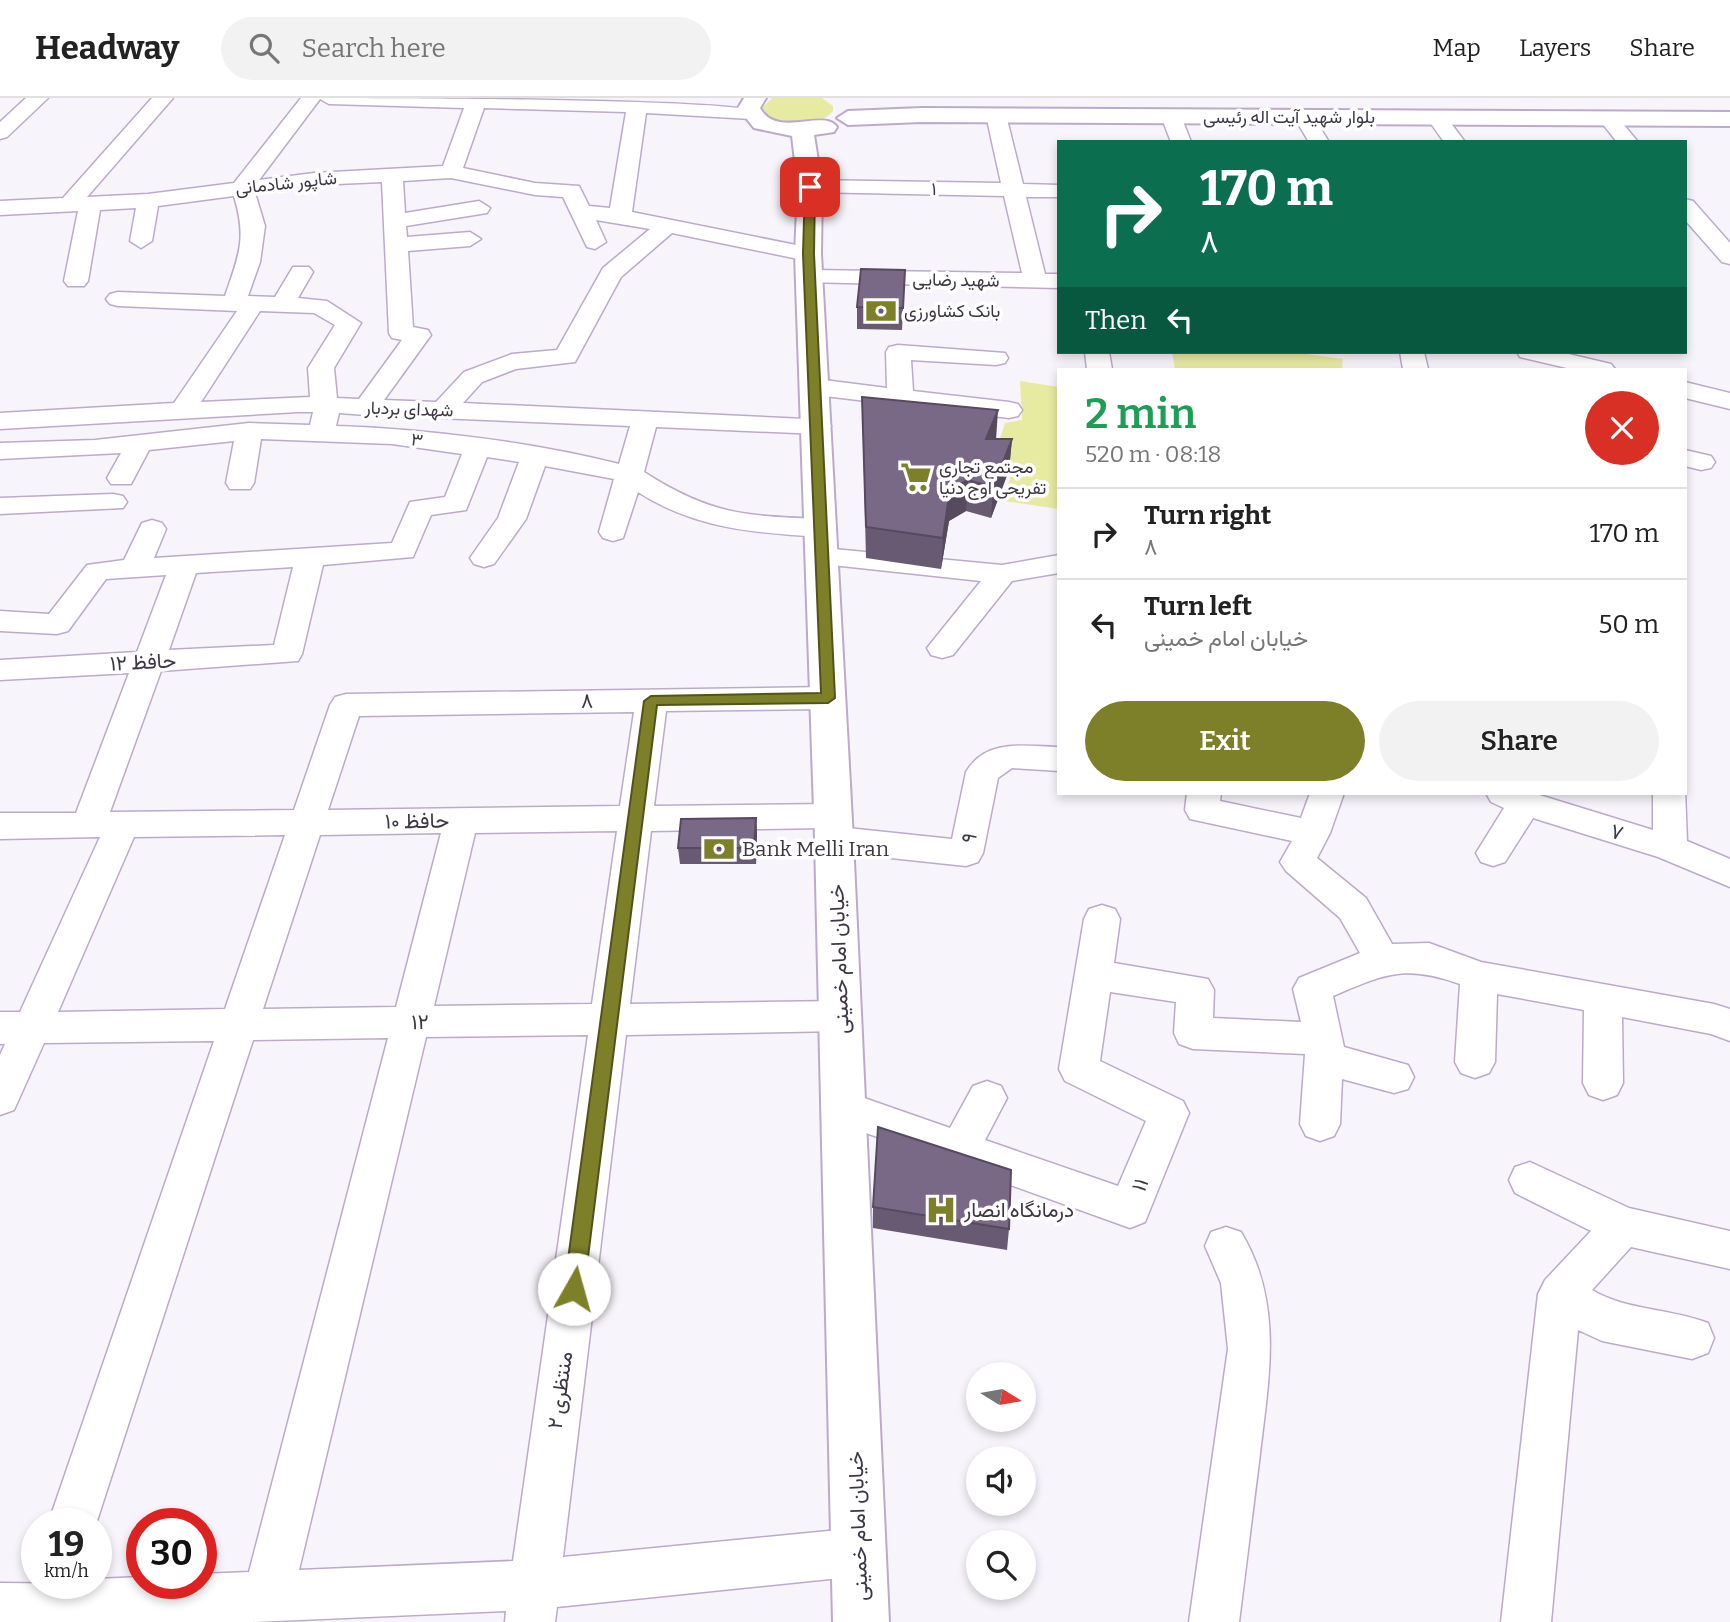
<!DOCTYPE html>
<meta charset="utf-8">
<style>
body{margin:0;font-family:Bitter,Vazirmatn,serif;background:#f2f2f2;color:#222;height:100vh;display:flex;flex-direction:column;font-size:26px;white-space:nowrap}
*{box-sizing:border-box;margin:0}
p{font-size:23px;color:#767676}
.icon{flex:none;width:38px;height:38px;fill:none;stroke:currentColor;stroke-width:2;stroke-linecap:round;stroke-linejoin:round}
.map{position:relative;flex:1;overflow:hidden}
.side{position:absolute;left:1057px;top:270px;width:630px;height:427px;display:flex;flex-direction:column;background:#fff;border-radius:0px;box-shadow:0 4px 10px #0003}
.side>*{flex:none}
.hud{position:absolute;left:1057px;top:42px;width:630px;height:214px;border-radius:0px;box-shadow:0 4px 10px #0003;background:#0b6e4f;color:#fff;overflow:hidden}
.needle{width:46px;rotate:101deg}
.fabs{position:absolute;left:966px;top:1264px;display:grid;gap:14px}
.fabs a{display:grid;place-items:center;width:70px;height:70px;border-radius:50%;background:#fff;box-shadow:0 4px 10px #0003;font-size:35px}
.speed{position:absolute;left:21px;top:1410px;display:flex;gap:14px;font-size:35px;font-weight:700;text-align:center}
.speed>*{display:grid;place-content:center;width:91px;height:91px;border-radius:50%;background:#fff;box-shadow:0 4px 10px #0003;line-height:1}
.speed small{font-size:18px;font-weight:400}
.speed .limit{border:10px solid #d22;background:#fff;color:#111}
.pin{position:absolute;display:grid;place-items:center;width:60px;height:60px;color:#fff;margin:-30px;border-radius:14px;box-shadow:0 4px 10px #0006}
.me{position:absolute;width:77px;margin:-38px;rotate:7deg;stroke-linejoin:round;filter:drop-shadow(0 0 5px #0008)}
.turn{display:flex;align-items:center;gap:24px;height:147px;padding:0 28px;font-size:32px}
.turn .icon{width:91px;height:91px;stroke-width:2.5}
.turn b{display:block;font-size:49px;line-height:60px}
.then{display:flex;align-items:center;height:66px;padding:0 28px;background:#0003;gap:14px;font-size:26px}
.round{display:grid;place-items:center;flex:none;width:74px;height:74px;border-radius:37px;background:#f2f2f2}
.head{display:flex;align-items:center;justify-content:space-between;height:119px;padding:0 28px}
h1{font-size:42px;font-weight:600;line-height:52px;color:#1e9e55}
.cta{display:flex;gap:14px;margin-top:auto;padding:14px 28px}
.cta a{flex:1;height:80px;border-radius:42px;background:#7e8029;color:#fff;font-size:28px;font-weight:600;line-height:80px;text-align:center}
.cta a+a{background:#f2f2f2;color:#222}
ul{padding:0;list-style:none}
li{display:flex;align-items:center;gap:21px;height:91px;padding:0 28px;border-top:2px solid #e0e0e0}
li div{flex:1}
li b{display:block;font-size:26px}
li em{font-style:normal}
header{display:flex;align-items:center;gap:42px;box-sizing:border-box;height:98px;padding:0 35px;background:#fff;border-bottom:2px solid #e0e0e0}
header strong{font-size:33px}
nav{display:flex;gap:38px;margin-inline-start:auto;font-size:24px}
.search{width:490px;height:63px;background:#f2f2f2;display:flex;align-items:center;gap:18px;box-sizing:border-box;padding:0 24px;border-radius:38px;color:#767676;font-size:26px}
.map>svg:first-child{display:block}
.green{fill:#e7eba1}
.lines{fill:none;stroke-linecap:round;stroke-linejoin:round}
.minor-casing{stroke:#bcaacb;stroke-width:3}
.major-casing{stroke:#bcaacb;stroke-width:4}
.minor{fill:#fff;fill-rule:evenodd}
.major{fill:#fff;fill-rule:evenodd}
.wall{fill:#685a73}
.shaded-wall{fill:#554a5e}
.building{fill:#796986;stroke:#554a5e;stroke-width:2}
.route{fill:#7e8029;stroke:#52531b;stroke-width:2}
.labels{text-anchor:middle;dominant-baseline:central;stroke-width:7;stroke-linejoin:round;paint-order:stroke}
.far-street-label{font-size:18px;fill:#3d3643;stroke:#fff}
.far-poi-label{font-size:18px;fill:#3d3643;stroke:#fff;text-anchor:start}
.street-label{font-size:21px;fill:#3d3643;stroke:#fff}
.poi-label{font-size:21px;fill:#3d3643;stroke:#fff;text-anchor:start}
</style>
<header>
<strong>Headway</strong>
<div class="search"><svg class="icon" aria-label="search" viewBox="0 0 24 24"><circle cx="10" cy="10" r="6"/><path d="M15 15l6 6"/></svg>Search here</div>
<nav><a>Map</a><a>Layers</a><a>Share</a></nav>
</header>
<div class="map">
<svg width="1730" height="1524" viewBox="0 0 1730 1524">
<rect width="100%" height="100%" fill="#f8f4fb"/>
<!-- green -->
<path class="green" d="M 772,0 L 822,0 L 833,8 L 833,13 C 817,32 774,31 760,12 Z
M 1172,254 L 1291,254 L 1343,261 L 1342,271 L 1175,271 Z
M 1020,283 L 1059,289 L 1059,411 L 1004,403 L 1013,369 L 991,368 L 1005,325 L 1022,322 Z"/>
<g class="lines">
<defs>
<path id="minor" d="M 26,0 L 48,0 L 7,39 L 0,41 L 0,24 Z
M 152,0 L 173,0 L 87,99 L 148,96 L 234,85 L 301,0 C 353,0 747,0 761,15 L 751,21 L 646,15 L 632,114 L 816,151 L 819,156 L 816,161 L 808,163 L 672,135 L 621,179 L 575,264 L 516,271 L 482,284 L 463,305 L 827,322 L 831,328 L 827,334 L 818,336 L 656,329 L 644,374 C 711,417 745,418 822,421 L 832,424 L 836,430 L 832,436 L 822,439 C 756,435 695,431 638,394 L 623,440 L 613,443 L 603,440 L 599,434 L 614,381 L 545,368 L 526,421 L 494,466 L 484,469 L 474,466 L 470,460 L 498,420 L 519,364 L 487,359 L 466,412 L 431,417 L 413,459 L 323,467 L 302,556 L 298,563 L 161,573 L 110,714 L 294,712 L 330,607 L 335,599 L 346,596 L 828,589 L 839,592 L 844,600 L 839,608 L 828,611 L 666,613 L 654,708 L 833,706 L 845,709 L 850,718 L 845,727 L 838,729 L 952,741 L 966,674 C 986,640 1025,648 1059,649 L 1059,673 L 1012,670 L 998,680 L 983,755 L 978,764 L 966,768 L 834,754 L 822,750 L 817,741 L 822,732 L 827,730 L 651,733 L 630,906 L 841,903 L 854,907 L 860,918 L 854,929 L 841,933 L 626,937 L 563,1459 L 859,1430 L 876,1437 L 883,1454 L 876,1471 L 859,1478 L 557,1509 L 555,1524 L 505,1524 L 506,1513 L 252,1524 L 0,1524 L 0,1485 L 96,1486 L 96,1481 L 142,1479 L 142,1486 L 201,1486 L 201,1476 L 249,1474 L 388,940 L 253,942 L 96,1426 L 48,1426 L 214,943 L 44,945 L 14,1012 L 0,1017 L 0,957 L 5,946 L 0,946 L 0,914 L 20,914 L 100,739 L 0,741 L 0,715 L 76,715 L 129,575 L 0,582 L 0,562 L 137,554 L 166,477 L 106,481 L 68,533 L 57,536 L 0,533 L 0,513 L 49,516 L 87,467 L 124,462 L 142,425 L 152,422 L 162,425 L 166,431 L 154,460 L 392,445 L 410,404 L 445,399 L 462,356 L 392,346 L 261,341 L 254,385 L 250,391 L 230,391 L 226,385 L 234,343 L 149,352 L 131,386 L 111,386 L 107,380 L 121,355 L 0,361 L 0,345 L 95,342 L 249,325 L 310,327 L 313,314 L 298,314 L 0,331 L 0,315 L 174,305 L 237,213 L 118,208 L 110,206 L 106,201 L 110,196 L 118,194 L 225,198 C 239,157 247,141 234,98 L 158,108 L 152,143 L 141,150 L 130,143 L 136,110 L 100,112 L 88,183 L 84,188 L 68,188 L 64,183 L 78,113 L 0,117 L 0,103 L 63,100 ZM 320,1 L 329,6 L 464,10 L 443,68 L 314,75 L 259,82 ZM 484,10 L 626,14 L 610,110 L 589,108 L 579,88 L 535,85 L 463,70 ZM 451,80 L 535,97 L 563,99 L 587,149 L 595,151 L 606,144 L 596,122 L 650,131 L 603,170 L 557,252 L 512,256 L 464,274 L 436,304 L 384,302 L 431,237 L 428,232 L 413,229 L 408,153 L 470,148 L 481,141 L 470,134 L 407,139 L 406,128 L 487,115 L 490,110 L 479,103 L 405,115 L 403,83 ZM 382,84 L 389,235 L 392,240 L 402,242 L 359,301 L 337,300 L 334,270 L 361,225 L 327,203 L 298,200 L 313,174 L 309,169 L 293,169 L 275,199 L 248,198 L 260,164 L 265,128 L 255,95 L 314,87 ZM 260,213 L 314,215 L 335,227 L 308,270 L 310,299 L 201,304 ZM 339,315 L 366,317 L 630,328 L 619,366 C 533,344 425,331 336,328 ZM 293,469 L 274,547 L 169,552 L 196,475 ZM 634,614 L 620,708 L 328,712 L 359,618 ZM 617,733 L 592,906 L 434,908 L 475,735 ZM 441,735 L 396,909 L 263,911 L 320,737 ZM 285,737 L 225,911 L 58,914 L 134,739 ZM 588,937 L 513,1463 L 299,1472 L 426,939 Z
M 996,11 L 1006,17 L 1023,86 L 1059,87 L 1059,99 L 1026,99 L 1045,176 L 1059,176 L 1059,190 L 803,184 L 799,179 L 803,174 L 811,172 L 1022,175 L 1004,98 L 810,94 L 799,88 L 810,82 L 1001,85 L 986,17 Z
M 1171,12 L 1181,18 L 1191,44 L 1171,44 L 1161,18 Z
M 1304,13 L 1311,15 L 1329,44 L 1309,44 L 1294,19 Z
M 1437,14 L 1444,16 L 1465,44 L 1444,44 L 1427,20 Z
M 1608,14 L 1615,16 L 1638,44 L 1617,44 L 1598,20 Z
M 1685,101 L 1693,103 L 1730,145 L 1730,166 L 1722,164 L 1685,122 Z
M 898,247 L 1005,255 L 1008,260 L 1005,265 L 996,267 L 911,262 L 913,293 L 1009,304 L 1018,306 L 1022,312 L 1018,318 L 1009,320 L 816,297 L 807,294 L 803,289 L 807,284 L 816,281 L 887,290 L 886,254 L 889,249 Z
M 1085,254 L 1109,254 L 1112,271 L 1087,271 Z
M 1400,254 L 1424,254 L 1428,271 L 1403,271 Z
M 1517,254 L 1560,254 L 1611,266 L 1615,271 L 1571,271 L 1520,259 Z
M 1685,284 L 1730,295 L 1730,311 L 1685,300 Z
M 1685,352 L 1711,358 L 1715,364 L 1711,370 L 1701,372 L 1685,368 Z
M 113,396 L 123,398 L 127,404 L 123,410 L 0,416 L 0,400 Z
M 823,450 L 1002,467 L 1059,457 L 1059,475 L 1012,483 L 953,557 L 942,560 L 931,557 L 927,550 L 981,483 L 813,465 L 809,459 L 813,453 Z
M 1685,692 L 1687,743 L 1730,761 L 1730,789 L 1658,759 L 1533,720 L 1505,764 L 1493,768 L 1481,764 L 1476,755 L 1504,710 L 1491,704 L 1486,695 L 1533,695 L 1653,732 L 1653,695 L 1685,695 Z
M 1187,695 L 1221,695 L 1220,703 L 1301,720 L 1310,695 L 1344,695 L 1330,735 L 1317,760 L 1366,800 L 1392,846 L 1429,845 L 1481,864 L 1714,906 L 1730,911 L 1730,943 L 1711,936 L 1622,919 L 1623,985 L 1617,997 L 1603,1002 L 1589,997 L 1583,985 L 1584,912 L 1497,896 L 1495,964 L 1489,975 L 1475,980 L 1461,975 L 1455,964 L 1460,886 C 1404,866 1385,876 1333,898 L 1344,949 L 1408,967 L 1414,979 L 1408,991 L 1394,995 L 1342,981 L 1340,1026 L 1334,1038 L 1320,1043 L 1306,1038 L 1300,1026 L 1305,956 L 1193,951 L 1179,946 L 1174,935 L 1176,904 L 1110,894 L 1100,963 L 1183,1003 L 1189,1015 L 1145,1124 L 1130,1130 L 830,1022 L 824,1010 L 830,998 L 844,993 L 950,1030 L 973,988 L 987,983 L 1001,988 L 1007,1000 L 985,1042 L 1118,1088 L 1146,1023 L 1065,983 L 1059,971 L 1084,821 L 1089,811 L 1102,807 L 1115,811 L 1120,821 L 1114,865 L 1208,881 L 1214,892 L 1213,920 L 1301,924 L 1293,891 L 1299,880 L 1360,855 L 1340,820 L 1286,773 L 1280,764 L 1292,743 L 1190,721 L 1185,712 Z
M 1530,1064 L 1629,1110 L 1730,1133 L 1730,1171 L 1631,1149 L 1592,1192 C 1627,1213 1670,1210 1708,1225 L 1714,1240 L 1708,1255 L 1692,1261 L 1602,1243 L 1578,1232 L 1551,1524 L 1501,1524 L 1538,1196 L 1545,1182 L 1591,1133 L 1515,1095 L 1509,1082 L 1515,1069 Z
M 1226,1129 L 1241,1134 C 1285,1207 1268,1284 1259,1364 C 1252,1417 1246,1471 1239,1524 L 1189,1524 L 1228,1251 L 1221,1185 L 1205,1148 L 1211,1134 Z"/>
<path id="major" d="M 744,0 L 766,0 L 760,10 C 777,41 824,10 837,29 L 834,34 L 814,37 L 822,88 L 821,156 L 853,741 L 889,1524 L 833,1524 L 815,741 L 795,156 L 798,88 L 792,38 L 754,30 L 738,10 Z
M 922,10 L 1730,14 L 1730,28 L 922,24 L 848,27 L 837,20 L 848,13 Z"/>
</defs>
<!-- minor casing -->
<use href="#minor" class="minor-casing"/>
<!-- major casing -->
<use href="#major" class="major-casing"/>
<!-- minor -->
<use href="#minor" class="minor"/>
<!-- major -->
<use href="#major" class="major"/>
</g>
<!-- wall -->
<path class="wall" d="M 905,172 L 902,232 L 857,231 L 857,209 Z
M 862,299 L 996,341 L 1012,341 L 1009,372 L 991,420 L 966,413 L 949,423 L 941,471 L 866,460 Z
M 756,720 L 757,736 L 756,766 L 680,766 L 678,750 Z
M 873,1109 L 1009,1131 L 1007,1152 L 873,1130 Z"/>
<!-- shaded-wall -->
<path class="shaded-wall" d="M 998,312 L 996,342 L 986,341 Z
M 1012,341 L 1009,372 L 991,420 L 993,389 Z
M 968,382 L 966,413 L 949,423 L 941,471 L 943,440 L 950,391 Z
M 756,720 L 757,736 L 756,766 L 754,750 Z"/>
<!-- building -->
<path class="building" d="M 861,171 L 905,172 L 903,210 L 857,209 Z
M 862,299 L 998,312 L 986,341 L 1012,341 L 993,389 L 968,382 L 950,391 L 943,440 L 866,429 Z
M 756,720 L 754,750 L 678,750 L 681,721 Z
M 878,1029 L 1011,1072 L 1009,1131 L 873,1109 Z"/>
<!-- route -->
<path class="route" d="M 810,86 L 815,89 L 814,156 L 835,600 L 828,605 L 657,607 L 584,1191 L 581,1197 L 574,1200 L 567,1197 L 564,1191 L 644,603 L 651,598 L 821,595 L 803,156 L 805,89 Z"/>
<!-- icons -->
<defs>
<symbol id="bank-bare" viewBox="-9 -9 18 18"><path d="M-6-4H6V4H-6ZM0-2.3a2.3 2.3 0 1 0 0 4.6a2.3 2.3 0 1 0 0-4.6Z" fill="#7e8029" stroke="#fff" stroke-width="2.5" paint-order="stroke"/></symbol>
<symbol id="supermarket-bare" viewBox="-9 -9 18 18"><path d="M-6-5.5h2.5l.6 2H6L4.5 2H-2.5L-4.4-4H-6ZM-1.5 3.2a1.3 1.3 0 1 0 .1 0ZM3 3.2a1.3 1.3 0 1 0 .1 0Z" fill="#7e8029" stroke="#fff" stroke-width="2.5" paint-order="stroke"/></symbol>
<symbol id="hospital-bare" viewBox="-9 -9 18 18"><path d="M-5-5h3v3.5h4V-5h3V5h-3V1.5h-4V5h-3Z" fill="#7e8029" stroke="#fff" stroke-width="2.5" paint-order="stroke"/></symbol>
</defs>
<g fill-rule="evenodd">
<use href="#bank-bare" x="859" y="191" width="44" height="44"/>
<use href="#supermarket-bare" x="894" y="357" width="44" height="44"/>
<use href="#bank-bare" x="697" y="729" width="44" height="44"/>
<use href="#hospital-bare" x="919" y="1090" width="44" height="44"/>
</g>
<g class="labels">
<!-- far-street labels -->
<g class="far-street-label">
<text x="1289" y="19">بلوار شهید آیت اله رئیسی</text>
<text transform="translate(286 85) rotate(-6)">شاپور شادمانی</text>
<text transform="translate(934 91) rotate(1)">۱</text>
<text transform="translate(956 182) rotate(1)">شهید رضایی</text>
<text transform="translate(409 311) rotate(2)">شهدای بردبار</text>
<text transform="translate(417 342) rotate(8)">۳</text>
</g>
<!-- far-poi labels -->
<g class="far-poi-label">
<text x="904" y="213">بانک کشاورزی</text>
<text x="939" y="369">مجتمع تجاری<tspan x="939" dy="21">تفریحی اوج دنیا</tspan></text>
</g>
<!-- street labels -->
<g class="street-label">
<text transform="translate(143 564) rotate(-3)">حافظ ۱۲</text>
<text transform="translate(587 603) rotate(-1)">۸</text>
<text transform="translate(417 723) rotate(-1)">حافظ ۱۰</text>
<text transform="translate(1617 734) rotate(17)">۷</text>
<text transform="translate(969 740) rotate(-77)">۹</text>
<text transform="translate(839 861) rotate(-92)">خیابان امام خمینی</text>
<text transform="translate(420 924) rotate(-1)">۱۲</text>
<text transform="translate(1140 1087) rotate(-68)">۱۱</text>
<text transform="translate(560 1292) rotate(-82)">منتظری ۲</text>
<text transform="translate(858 1428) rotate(-92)">خیابان امام خمینی</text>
</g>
<!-- poi labels -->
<g class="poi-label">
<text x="742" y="751">Bank Melli Iran</text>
<text x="964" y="1112">درمانگاه انصار</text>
</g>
</g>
</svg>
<div class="fabs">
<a><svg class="needle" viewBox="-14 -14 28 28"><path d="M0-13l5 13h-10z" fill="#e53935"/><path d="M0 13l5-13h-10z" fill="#767676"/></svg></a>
<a><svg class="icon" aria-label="sound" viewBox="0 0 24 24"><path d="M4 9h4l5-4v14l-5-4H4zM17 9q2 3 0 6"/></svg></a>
<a><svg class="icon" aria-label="search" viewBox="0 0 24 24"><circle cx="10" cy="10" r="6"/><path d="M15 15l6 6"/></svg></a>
</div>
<div class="speed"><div>19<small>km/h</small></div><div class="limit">30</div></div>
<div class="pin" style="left:810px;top:89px;background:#d93025"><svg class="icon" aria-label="arrive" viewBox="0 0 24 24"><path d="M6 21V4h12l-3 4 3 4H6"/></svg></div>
<svg class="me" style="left:574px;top:1191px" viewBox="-20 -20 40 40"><circle r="19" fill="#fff"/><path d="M0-13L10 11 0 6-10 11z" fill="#7e8029"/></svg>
<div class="hud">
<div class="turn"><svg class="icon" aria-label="right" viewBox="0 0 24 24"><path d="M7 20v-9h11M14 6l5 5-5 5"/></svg><div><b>170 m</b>۸</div></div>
<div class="then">Then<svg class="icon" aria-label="left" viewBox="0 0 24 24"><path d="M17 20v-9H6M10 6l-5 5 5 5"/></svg></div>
</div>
<section class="side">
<div class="head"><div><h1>2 min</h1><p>520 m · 08:18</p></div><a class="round" style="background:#d93025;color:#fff"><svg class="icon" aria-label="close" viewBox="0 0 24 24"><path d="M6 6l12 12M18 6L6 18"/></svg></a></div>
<ul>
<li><svg class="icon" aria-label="right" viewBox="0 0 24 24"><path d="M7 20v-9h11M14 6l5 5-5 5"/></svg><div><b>Turn right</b><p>۸</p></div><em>170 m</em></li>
<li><svg class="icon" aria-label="left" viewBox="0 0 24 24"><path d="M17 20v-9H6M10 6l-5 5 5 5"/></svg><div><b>Turn left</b><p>خیابان امام خمینی</p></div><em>50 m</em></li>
</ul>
<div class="cta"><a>Exit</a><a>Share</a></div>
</section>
</div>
